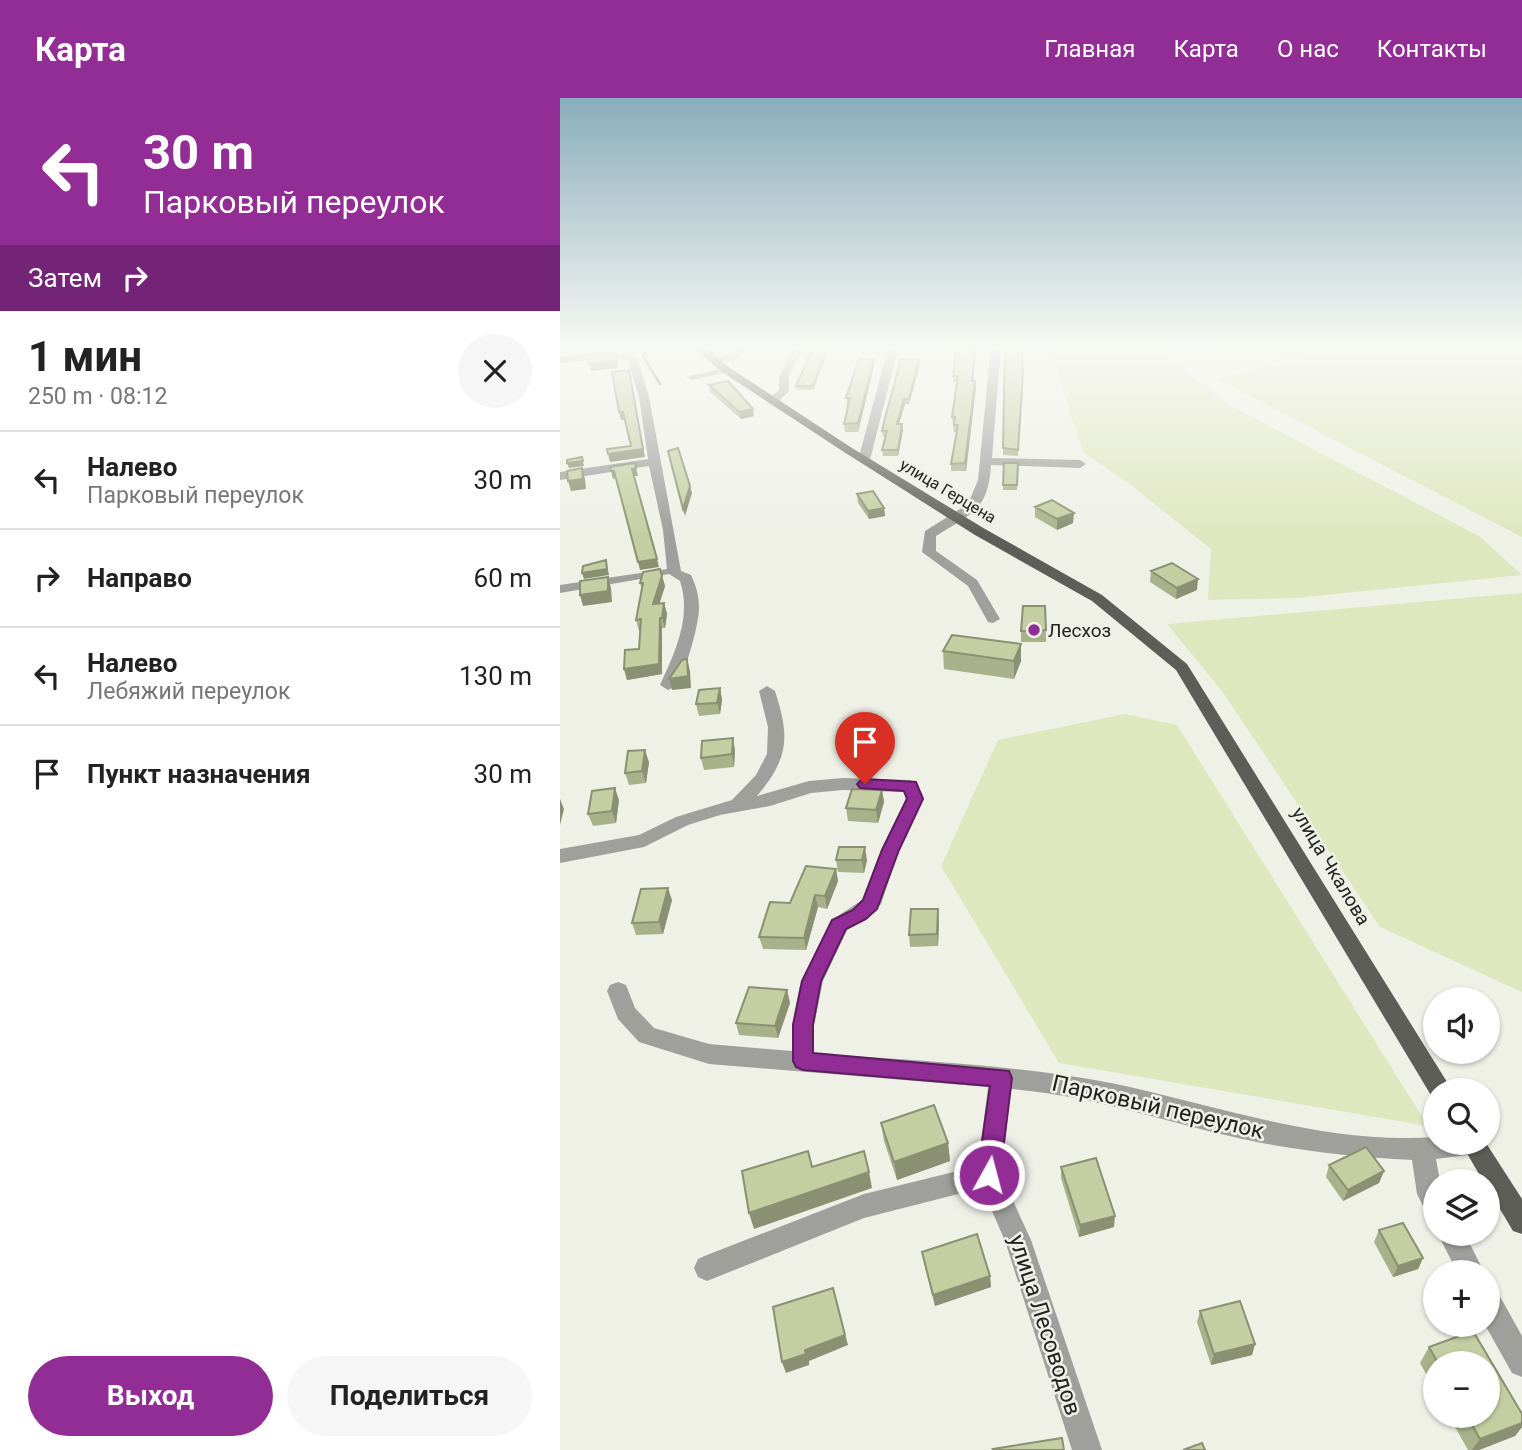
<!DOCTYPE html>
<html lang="ru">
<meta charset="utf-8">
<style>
body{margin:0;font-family:Roboto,sans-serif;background:#f6f6f6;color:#222;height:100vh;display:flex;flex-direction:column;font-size:26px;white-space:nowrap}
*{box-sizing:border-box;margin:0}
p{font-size:23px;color:#767676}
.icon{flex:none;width:38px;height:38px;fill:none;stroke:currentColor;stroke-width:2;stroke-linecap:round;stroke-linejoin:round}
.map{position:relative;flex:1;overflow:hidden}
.panel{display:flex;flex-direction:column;background:#fff;width:560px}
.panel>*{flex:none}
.top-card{background:#912d94;color:#fff;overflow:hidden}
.fabs{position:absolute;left:863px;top:889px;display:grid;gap:14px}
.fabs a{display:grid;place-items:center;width:77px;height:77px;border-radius:50%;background:#fff;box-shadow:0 2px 5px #0004;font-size:35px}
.pin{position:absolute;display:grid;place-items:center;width:60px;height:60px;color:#fff;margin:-72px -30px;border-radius:50% 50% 50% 0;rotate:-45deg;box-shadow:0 0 7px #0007}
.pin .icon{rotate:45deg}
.me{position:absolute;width:77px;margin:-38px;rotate:7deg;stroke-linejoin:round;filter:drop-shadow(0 0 5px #0008)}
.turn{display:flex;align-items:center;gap:24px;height:147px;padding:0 28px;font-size:32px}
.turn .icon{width:91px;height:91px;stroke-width:2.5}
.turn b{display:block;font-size:49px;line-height:60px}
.then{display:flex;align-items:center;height:66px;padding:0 28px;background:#0003;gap:14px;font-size:26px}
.round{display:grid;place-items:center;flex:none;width:74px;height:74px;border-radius:37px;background:#f6f6f6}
.headline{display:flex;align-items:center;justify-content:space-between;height:119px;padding:0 28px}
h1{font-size:42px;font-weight:700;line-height:52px}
.action{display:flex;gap:14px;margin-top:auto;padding:14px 28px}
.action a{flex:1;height:80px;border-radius:42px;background:#912d94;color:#fff;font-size:28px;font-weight:700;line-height:80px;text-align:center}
.action a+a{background:#f6f6f6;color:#222}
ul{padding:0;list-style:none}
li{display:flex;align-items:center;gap:21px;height:98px;padding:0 28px;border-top:2px solid #e0e0e0}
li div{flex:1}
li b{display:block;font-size:26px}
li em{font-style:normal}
header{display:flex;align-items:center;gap:42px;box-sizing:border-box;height:98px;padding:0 35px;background:#912d94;color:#fff}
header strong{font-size:33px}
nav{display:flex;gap:38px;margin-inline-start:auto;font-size:24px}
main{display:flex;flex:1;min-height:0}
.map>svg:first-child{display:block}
.green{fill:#dfe7be}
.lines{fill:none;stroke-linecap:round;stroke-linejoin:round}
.stream{stroke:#767c5d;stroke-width:2.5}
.minor{fill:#9fa09b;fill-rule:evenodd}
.major{fill:#5c5e57;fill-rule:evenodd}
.wall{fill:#a9b18b}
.shaded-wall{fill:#8a9071}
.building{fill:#c5cea2;stroke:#8a9071;stroke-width:2}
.route{fill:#912d94;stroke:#5e1d60;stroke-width:2}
.poi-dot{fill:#912d94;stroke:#eff1e7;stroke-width:2.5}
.labels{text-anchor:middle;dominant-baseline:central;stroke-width:5;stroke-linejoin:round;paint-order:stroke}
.far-street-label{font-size:16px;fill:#22231f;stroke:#eff1e7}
.poi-label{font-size:19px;fill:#22231f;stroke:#eff1e7;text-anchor:start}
.street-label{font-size:19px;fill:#22231f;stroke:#eff1e7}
.near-street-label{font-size:23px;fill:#22231f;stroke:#eff1e7}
</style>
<header>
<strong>Карта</strong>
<nav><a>Главная</a><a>Карта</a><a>О нас</a><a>Контакты</a></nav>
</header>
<main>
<section class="panel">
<div class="top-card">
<div class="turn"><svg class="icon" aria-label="left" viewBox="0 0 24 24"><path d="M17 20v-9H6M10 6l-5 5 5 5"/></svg><div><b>30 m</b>Парковый переулок</div></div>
<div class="then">Затем<svg class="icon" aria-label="right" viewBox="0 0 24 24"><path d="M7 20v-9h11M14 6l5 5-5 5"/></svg></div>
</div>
<div class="headline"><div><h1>1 мин</h1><p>250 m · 08:12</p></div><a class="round"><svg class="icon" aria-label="close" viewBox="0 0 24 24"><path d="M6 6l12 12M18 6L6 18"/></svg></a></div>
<ul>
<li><svg class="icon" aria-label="left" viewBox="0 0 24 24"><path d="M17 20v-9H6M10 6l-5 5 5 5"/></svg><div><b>Налево</b><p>Парковый переулок</p></div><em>30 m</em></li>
<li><svg class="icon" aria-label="right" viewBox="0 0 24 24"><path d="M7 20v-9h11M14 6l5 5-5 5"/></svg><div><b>Направо</b></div><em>60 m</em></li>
<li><svg class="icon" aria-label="left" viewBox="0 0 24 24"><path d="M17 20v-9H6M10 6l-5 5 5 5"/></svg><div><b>Налево</b><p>Лебяжий переулок</p></div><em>130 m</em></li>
<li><svg class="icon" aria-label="arrive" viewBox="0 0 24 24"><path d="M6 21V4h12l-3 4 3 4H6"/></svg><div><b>Пункт назначения</b></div><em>30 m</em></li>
</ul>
<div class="action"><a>Выход</a><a>Поделиться</a></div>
</section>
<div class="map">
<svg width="962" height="1352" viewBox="0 0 962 1352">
<rect width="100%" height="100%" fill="#eff1e7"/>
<!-- green -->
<path class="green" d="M 532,247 L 590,247 L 671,308 L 919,438 L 962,477 L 736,500 L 648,502 L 651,451 L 567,384 L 523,354 L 491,255 Z
M 610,247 L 962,247 L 962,439 L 657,281 L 748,260 Z
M 962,495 L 962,894 L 820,829 L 662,593 L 607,526 Z
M 565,616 L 617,627 L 868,1028 L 499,965 L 381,768 L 438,642 Z"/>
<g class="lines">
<!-- stream -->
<path class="stream" d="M 92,247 L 83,258 L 100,286"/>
<!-- minor -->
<path class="minor" d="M 174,247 L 184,247 L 179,260 L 154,266 L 149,263 L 172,256 Z
M 234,247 L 244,247 L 229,279 L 229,293 L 217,305 L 209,305 L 209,301 L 219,292 L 219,279 Z
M 329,247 L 339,247 L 310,362 L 304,366 L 298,362 Z
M 431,247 L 441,247 L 432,360 L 520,362 L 526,366 L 520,370 L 431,367 C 428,413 412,415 376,438 L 376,453 L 417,482 L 440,521 L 433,525 L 428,524 L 408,488 L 362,454 L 365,433 L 408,406 L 418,382 Z
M 36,254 L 63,255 L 77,260 L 89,299 L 121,473 L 131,477 C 136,487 139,498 139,510 C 139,526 124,588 108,592 L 100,587 C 115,554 132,519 120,483 L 109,476 L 0,495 L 0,487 L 107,471 L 103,432 L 89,368 L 0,382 L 0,374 L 88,361 L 79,299 L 68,262 L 45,260 L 0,265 L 0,259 Z
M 166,269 L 171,272 L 170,274 L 131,282 L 126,279 Z
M 207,588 L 215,593 C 230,639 229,660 197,698 L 249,683 L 283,680 L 350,682 L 356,684 L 364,700 L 339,752 L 321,806 L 307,821 L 287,832 L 263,883 L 254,927 L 254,955 C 353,963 453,966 551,985 C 657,1007 764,1047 875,1039 L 875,1045 L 925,1045 L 923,1055 L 876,1061 L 880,1083 L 875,1083 L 875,1117 L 866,1114 L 857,1096 L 852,1062 C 800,1059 748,1054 697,1044 C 613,1027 538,998 451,991 L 441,1077 L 471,1142 L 542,1352 L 512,1352 L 445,1143 L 422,1090 L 304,1120 L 147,1183 L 138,1179 L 134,1170 L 138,1161 L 147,1157 L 304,1096 L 418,1068 L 428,989 L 149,966 L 79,944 L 58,921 L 47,893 L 50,887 L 58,884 L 66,887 L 75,910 L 94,930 L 149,946 L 232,953 L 232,927 L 241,883 L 272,822 L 302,802 L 321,752 L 346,700 L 343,694 L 283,692 L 251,695 L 210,708 L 160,717 L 128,727 L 84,749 L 0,765 L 0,751 L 79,737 L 116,719 L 172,702 L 196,677 L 207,656 L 208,629 L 199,593 Z
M 878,1136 L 905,1136 L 924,1174 L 897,1174 Z
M 928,1191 L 938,1195 L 962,1238 L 962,1279 L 952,1275 L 925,1227 L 928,1227 Z"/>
<!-- major -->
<path class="major" d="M 130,247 L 142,247 L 170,270 L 292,350 L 425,431 L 542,497 L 627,566 L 892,992 L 875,992 L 875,1000 L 872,999 L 616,572 L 532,503 L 415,437 L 284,354 L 162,274 Z
M 901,1045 L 926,1045 L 962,1101 L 962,1136 L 953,1133 L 928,1091 L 928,1083 L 923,1083 Z"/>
</g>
<!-- wall -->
<path class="wall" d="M 31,247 L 52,247 L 53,252 L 32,252 Z
M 254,247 L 270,247 L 253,292 L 237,292 L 236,288 Z
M 402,247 L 417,247 L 413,283 L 415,283 L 416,289 L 406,373 L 391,373 L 391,366 L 397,334 L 394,334 L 392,319 L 397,284 L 393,284 L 393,278 Z
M 445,247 L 461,247 L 458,358 L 443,357 Z
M 360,267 L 349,306 L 345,306 L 339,326 L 342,326 L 343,332 L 338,358 L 323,358 L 322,352 L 325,339 L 323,339 L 322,333 Z
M 314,268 L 298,334 L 285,334 L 284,326 L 288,308 L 287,308 L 286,300 Z
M 149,287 L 194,318 L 181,321 L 150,294 Z
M 444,365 L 458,365 L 457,392 L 443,392 Z
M 297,396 L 324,410 L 325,418 L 309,421 L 298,405 Z
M 475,409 L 513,425 L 497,432 L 475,419 Z
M 591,473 L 637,492 L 616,501 L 590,484 Z
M 102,478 L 105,488 L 99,506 L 104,505 L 107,516 L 105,530 L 102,530 L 102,576 L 67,582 L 64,571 L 79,551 L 80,533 L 79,533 L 76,522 L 82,492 L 80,485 Z
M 486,532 L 486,544 L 461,544 L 461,533 Z
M 461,546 L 461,563 L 454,581 L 384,571 L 383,553 Z
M 160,590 L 162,602 L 160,616 L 139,618 L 136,606 Z
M 175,652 L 174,669 L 144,672 L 141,660 Z
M 89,664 L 86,685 L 69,687 L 65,675 Z
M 322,692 L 324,704 L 318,725 L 288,723 L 286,710 Z
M 59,702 L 56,725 L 33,728 L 28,716 Z
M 276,762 L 307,762 L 304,775 L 278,774 Z
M 276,771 L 278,783 L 267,811 L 258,809 L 246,852 L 203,851 L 199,839 L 230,805 Z
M 112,802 L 103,836 L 76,837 L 72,825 Z
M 379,823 L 378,848 L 350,849 L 349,837 Z
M 227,892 L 230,905 L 218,940 L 179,937 L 176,925 Z
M 321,1025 L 388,1045 L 390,1063 L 337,1082 L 324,1043 Z
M 769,1067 L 824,1073 L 819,1085 L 783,1103 L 766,1079 Z
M 501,1069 L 554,1129 L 519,1139 L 501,1080 Z
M 819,1132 L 863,1160 L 858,1171 L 833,1179 L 814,1144 Z
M 362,1154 L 430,1178 L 431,1189 L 375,1208 L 364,1165 Z
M 640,1213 L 695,1246 L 692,1257 L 651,1267 L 637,1224 Z
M 913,1233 L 962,1316 L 962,1329 L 955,1338 L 919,1352 L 908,1352 L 889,1318 L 928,1318 L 928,1265 L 875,1265 L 875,1292 L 860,1265 L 869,1249 Z"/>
<!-- shaded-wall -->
<path class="shaded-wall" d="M 268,247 L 270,247 L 253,292 L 253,288 Z
M 314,261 L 314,268 L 298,334 L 298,325 Z
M 359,261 L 360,267 L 349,306 L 349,301 Z
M 57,262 L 58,270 L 31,273 L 29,266 Z
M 70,279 L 85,359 L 50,364 L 48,356 L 83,351 Z
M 415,283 L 416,289 L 406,373 L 405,365 Z
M 344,301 L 345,306 L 337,332 L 337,326 Z
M 193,311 L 194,318 L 181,321 L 179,314 Z
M 59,314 L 63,314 L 65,322 L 61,322 Z
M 342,326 L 343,332 L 338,358 L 338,352 Z
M 22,359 L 24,368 L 9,370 L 7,365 Z
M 22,370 L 25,381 L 26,391 L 11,393 L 8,383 Z
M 76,370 L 78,378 L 74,378 L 72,371 Z
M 51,373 L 54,373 L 56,380 L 53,381 Z
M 130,388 L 132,395 L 125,418 L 123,411 Z
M 324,410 L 325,418 L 309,421 L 308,413 Z
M 514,415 L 513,425 L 497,432 L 497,421 Z
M 97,461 L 99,469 L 80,472 L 78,464 Z
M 46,462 L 49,477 L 24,481 L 22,475 Z
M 102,478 L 105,488 L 96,517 L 93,506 Z
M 48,479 L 51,490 L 52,504 L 23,508 L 20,497 Z
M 638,481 L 637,492 L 616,501 L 617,490 Z
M 104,505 L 107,516 L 105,530 L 102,520 Z
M 100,520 L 102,530 L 102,576 L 67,582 L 64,571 Z
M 461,546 L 461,563 L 454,581 L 454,563 Z
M 127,561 L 130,573 L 131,590 L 112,592 L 109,581 Z
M 160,590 L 162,602 L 160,616 L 157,605 Z
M 173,640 L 175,652 L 174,669 L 172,656 Z
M 85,652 L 89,664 L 86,685 L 82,673 Z
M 55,690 L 59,702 L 56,725 L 52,713 Z
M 322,692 L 324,704 L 318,725 L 316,712 Z
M 0,701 L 4,711 L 0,727 Z
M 305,749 L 307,762 L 304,775 L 302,762 Z
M 276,771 L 278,783 L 267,811 L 265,798 Z
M 108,790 L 112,802 L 103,836 L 99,824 Z
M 255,797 L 258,809 L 246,852 L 244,840 Z
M 378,811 L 379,823 L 378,848 L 377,836 Z
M 227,892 L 230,905 L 218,940 L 215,928 Z
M 388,1045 L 390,1063 L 337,1082 L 334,1064 Z
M 824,1073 L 819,1085 L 783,1103 L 788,1092 Z
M 309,1074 L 312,1090 L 194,1131 L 189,1115 Z
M 555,1118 L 554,1129 L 519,1139 L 520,1127 Z
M 863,1160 L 858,1171 L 833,1179 L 838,1168 Z
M 430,1178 L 431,1189 L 375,1208 L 373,1197 Z
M 273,1190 L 288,1247 L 249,1263 L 249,1267 L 226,1275 L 222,1264 L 245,1252 Z
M 695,1246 L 692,1257 L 651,1267 L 654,1256 Z
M 962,1325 L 962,1329 L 955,1338 L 919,1352 L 912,1352 L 920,1341 Z"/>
<!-- building -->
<path class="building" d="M 254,247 L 268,247 L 253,288 L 236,288 Z
M 416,247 L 412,283 L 415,283 L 405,365 L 391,366 L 398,327 L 394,327 L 395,319 L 392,319 L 398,278 L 393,278 L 396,254 L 398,248 Z
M 445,247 L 461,247 L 463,276 L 458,352 L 443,350 Z
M 55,256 L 57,262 L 29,266 L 29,257 Z
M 299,261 L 314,261 L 298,325 L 284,326 L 290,300 L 286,300 Z
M 341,261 L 359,261 L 349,301 L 344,301 L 337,326 L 342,326 L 338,352 L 322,352 L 327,333 L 322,333 L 325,320 Z
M 69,272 L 83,351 L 48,356 L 47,351 L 71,348 L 63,314 L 59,314 L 52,274 Z
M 168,283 L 193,311 L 179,314 L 149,287 Z
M 118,350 L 130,388 L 123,411 L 108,353 Z
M 22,359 L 23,363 L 7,365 L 7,362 Z
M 75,365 L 76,370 L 72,371 L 97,461 L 78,464 L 54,373 L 51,373 L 50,369 Z
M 444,365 L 458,365 L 457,387 L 443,387 Z
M 22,370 L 23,381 L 8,383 L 7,373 Z
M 313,393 L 324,410 L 308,413 L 297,396 Z
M 492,402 L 514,415 L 497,421 L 475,409 Z
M 46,462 L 47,471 L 22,475 L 23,468 Z
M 612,465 L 638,481 L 617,490 L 591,473 Z
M 100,471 L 102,478 L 93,506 L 104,505 L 102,520 L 100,520 L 99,566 L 64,571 L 65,552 L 79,551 L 81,521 L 76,522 L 83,485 L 80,485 L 83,474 Z
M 48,479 L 48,493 L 20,497 L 20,483 Z
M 463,508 L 485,508 L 486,532 L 461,533 Z
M 392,537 L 461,546 L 454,563 L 383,553 Z
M 127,561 L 128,578 L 109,581 L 122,562 Z
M 160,590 L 157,605 L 136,606 L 139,592 Z
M 173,640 L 172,656 L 141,660 L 142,643 Z
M 85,652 L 82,673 L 65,675 L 68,653 Z
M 55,690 L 52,713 L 28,716 L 32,693 Z
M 292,691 L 322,692 L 316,712 L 286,710 Z
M 279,749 L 305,749 L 302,762 L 276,762 Z
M 246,768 L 276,771 L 265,798 L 255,797 L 244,840 L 199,839 L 210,804 L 230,805 Z
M 108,790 L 99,824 L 72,825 L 81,791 Z
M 351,811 L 378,811 L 377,836 L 349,837 Z
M 189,889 L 227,892 L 215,928 L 176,925 Z
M 374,1007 L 388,1045 L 334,1064 L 321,1025 Z
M 806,1049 L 824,1073 L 788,1092 L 769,1067 Z
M 248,1053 L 252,1069 L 304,1053 L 309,1074 L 189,1115 L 182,1073 Z
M 536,1060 L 555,1118 L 520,1127 L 501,1069 Z
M 843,1125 L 863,1160 L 838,1168 L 819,1132 Z
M 417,1136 L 430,1178 L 373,1197 L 362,1154 Z
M 273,1190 L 285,1237 L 245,1252 L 246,1256 L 222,1264 L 213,1209 Z
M 680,1203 L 695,1246 L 654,1256 L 640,1213 Z
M 913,1233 L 962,1316 L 962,1325 L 920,1341 L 907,1318 L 928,1318 L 928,1265 L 878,1265 L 869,1249 Z
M 502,1340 L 504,1352 L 434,1352 L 433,1351 Z
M 642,1345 L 645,1352 L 623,1352 Z"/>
<!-- sky -->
<linearGradient id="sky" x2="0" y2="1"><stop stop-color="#89adbb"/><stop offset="0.57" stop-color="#f8f9f4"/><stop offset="1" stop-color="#f8f9f4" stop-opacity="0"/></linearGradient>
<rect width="962" height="437" fill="url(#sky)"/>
<!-- route -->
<path class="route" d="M 305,681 L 356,684 L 363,701 L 339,752 L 317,811 L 306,821 L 286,831 L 261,883 L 253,927 L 253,955 L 449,973 L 452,980 L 440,1077 L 437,1085 L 429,1088 L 421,1085 L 417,1077 L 430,988 L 243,972 L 236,969 L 233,963 L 233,927 L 242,883 L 272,822 L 293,812 L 303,802 L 322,752 L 347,701 L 344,693 L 300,690 L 297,686 L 300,683 Z"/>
<!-- markers -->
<circle class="poi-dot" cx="474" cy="532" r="7"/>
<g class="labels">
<!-- far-street labels -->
<g class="far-street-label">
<text transform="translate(388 393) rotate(31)">улица Герцена</text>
</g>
<!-- poi labels -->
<g class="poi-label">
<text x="488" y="532">Лесхоз</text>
</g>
<!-- street labels -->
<g class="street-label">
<text transform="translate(771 768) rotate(59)">улица Чкалова</text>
</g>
<!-- near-street labels -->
<g class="near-street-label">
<text transform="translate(598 1009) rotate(13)">Парковый переулок</text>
<text transform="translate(485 1227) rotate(72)">улица Лесоводов</text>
</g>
</g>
</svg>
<div class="fabs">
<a><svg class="icon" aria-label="sound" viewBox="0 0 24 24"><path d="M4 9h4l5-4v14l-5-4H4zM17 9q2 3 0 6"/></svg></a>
<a><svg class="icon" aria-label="search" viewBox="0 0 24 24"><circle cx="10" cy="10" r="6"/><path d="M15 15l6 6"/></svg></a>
<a><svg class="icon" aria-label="layers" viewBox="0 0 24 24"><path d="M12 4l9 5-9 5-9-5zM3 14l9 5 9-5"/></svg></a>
<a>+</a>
<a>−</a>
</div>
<div class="pin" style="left:305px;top:686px;background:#d93025"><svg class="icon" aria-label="arrive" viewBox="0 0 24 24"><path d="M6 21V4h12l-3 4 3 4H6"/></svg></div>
<svg class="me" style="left:429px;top:1077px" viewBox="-20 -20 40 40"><circle r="17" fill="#912d94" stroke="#fff" stroke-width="3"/><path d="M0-11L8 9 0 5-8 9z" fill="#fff"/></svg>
</div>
</main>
